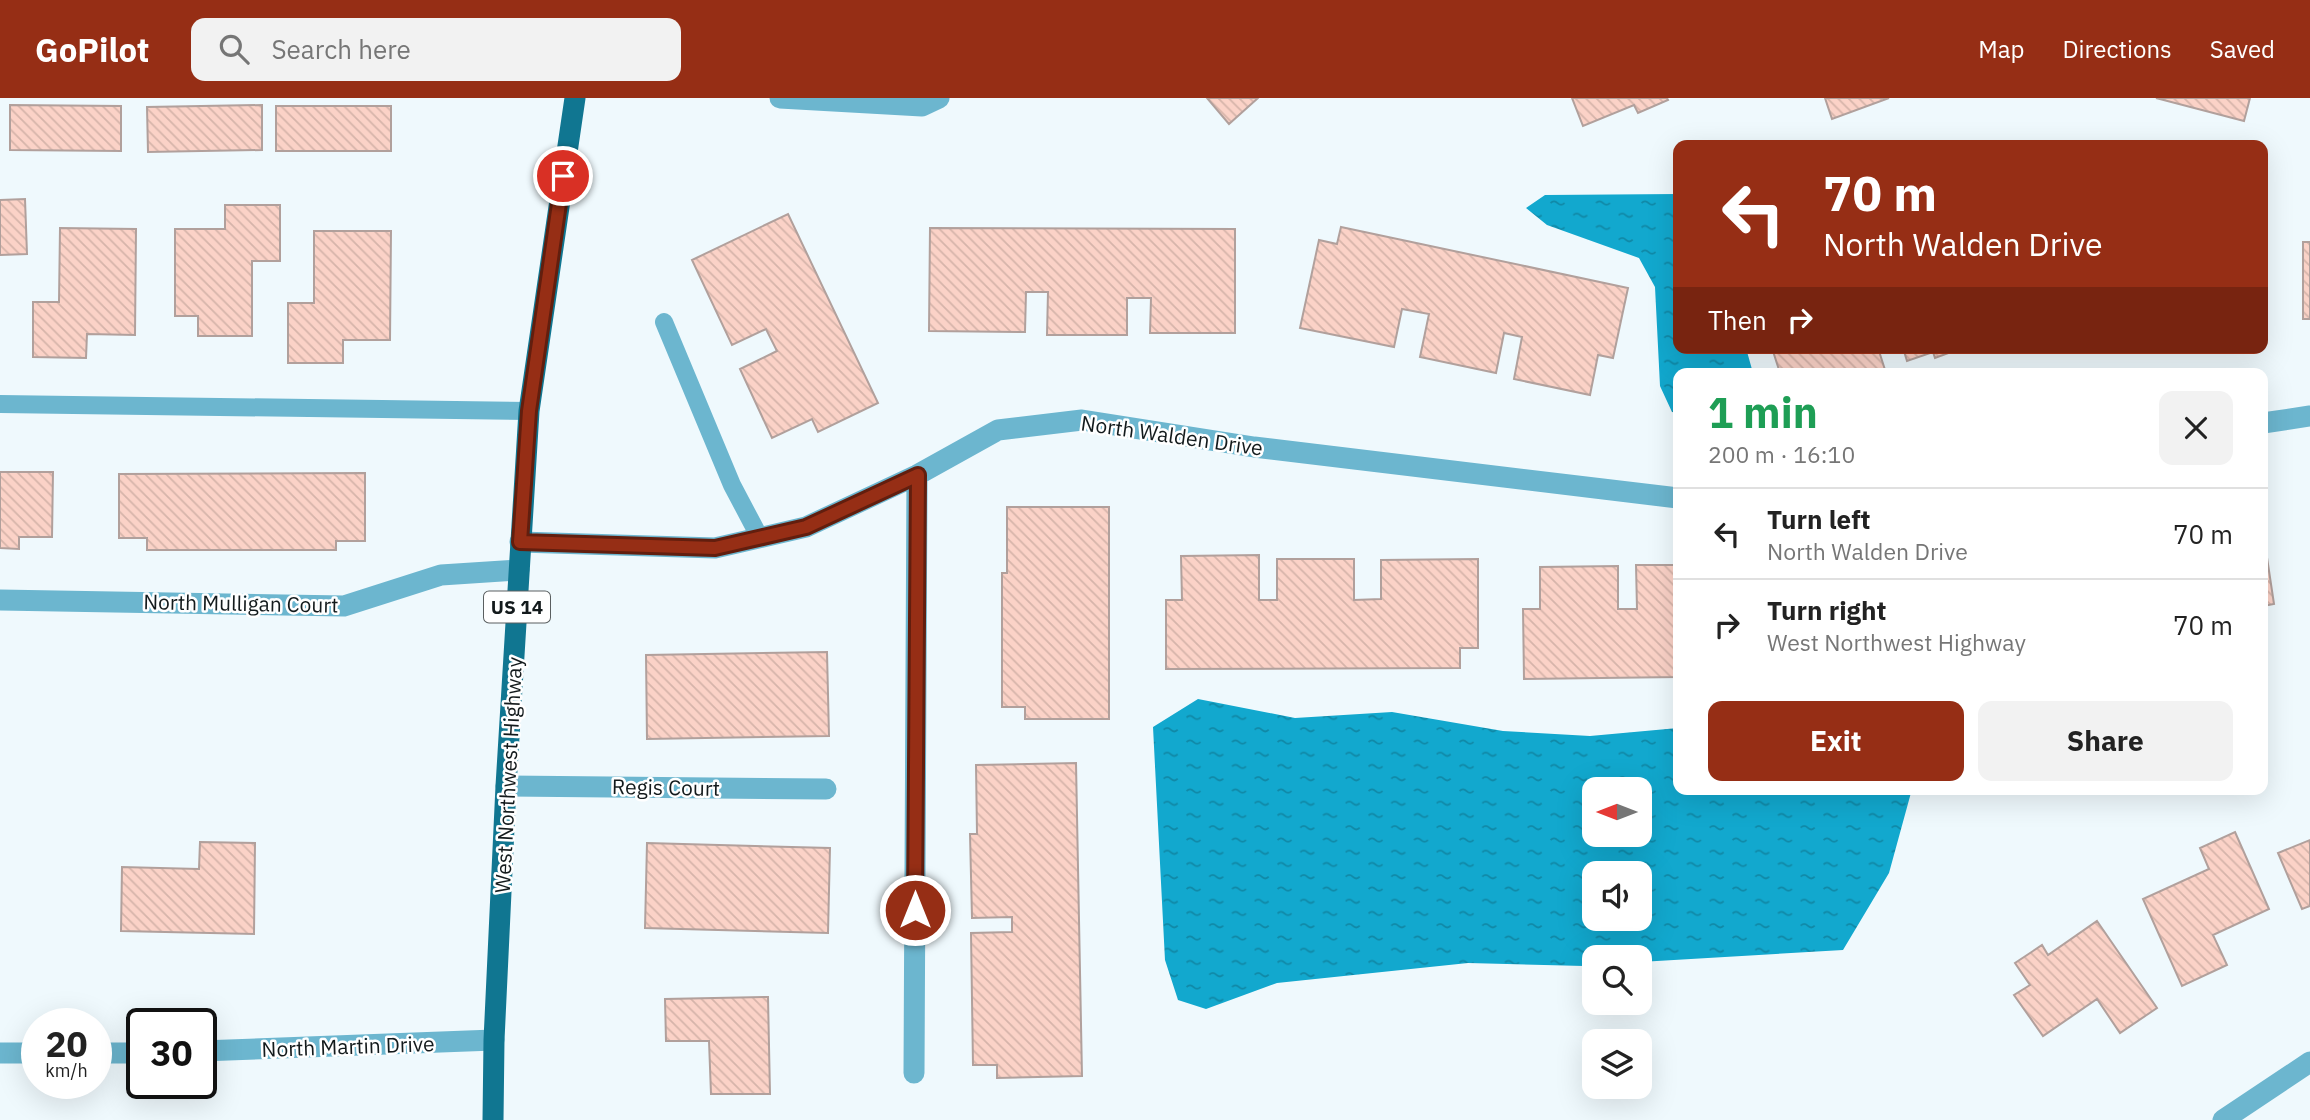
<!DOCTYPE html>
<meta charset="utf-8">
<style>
body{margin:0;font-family:"IBM Plex Sans",sans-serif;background:#f2f2f2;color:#222;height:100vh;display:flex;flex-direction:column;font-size:26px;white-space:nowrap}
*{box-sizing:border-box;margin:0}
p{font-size:23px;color:#767676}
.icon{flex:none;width:38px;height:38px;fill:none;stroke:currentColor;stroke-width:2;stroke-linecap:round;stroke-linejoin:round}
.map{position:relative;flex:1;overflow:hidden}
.side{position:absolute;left:1673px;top:270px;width:595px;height:427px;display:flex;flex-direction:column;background:#fff;border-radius:14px;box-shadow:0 7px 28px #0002}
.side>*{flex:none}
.hud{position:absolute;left:1673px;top:42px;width:595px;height:214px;border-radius:14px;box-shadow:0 7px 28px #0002;background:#962e15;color:#fff;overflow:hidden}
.needle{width:46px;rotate:270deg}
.controls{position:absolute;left:1582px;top:679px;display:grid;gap:14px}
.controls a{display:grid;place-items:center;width:70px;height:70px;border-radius:14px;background:#fff;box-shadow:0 7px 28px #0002;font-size:35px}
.speed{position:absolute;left:21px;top:910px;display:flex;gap:14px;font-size:35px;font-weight:700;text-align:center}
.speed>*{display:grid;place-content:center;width:91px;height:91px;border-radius:50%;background:#fff;box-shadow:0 7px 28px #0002;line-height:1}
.speed small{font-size:18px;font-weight:400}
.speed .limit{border:4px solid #111;border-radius:10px;background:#fff;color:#111}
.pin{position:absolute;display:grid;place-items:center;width:60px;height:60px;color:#fff;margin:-30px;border:4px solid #fff;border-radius:50%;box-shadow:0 2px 7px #0007}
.me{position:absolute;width:77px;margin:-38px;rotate:0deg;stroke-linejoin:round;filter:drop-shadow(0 0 5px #0008)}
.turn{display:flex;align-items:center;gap:24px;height:147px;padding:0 35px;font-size:32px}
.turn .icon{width:91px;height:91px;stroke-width:2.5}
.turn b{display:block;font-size:49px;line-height:60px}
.then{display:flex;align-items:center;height:66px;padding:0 35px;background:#0003;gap:14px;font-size:26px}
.round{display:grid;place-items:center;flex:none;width:74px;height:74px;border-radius:14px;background:#f2f2f2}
.summary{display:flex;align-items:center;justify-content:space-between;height:119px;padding:0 35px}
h1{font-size:42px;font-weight:800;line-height:52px;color:#1e9e55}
.button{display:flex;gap:14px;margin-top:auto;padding:14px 35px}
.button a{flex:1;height:80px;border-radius:14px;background:#962e15;color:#fff;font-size:28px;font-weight:800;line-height:80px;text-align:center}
.button a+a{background:#f2f2f2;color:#222}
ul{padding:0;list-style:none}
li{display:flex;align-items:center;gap:21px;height:91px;padding:0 35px;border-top:2px solid #e0e0e0}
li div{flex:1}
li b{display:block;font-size:26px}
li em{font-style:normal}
header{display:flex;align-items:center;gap:42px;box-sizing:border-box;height:98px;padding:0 35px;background:#962e15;color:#fff}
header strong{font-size:33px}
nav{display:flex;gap:38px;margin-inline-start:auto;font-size:24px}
.search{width:490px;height:63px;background:#f2f2f2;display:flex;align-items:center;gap:18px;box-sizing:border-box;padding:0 24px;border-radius:14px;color:#767676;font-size:26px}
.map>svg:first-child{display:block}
.water{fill:url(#water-ripples);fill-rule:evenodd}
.building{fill:url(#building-back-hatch);stroke:#b1a09c;stroke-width:2}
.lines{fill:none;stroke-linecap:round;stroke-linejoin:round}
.service{stroke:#6cb6cf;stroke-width:18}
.minor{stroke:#6cb6cf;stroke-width:21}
.primary{stroke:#107691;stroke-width:21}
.route-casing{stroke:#621e0e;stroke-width:18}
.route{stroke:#962e15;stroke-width:12}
.labels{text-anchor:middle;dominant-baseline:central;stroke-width:5;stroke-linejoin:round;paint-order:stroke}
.shield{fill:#fff;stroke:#5a5f60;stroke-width:2}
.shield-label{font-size:19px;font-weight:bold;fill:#131a1c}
.street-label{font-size:21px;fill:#131a1c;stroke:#fff}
</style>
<header>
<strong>GoPilot</strong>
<div class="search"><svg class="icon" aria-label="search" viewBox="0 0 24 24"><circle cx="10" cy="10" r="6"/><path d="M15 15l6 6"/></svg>Search here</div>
<nav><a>Map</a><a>Directions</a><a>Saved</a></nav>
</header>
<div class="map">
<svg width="2310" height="1022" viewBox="0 0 2310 1022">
<defs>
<pattern id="water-ripples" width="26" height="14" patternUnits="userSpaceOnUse" patternTransform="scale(1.75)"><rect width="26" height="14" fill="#12a8ce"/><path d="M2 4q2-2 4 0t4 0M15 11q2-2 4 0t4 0" fill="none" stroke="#1088a6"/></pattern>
<pattern id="building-back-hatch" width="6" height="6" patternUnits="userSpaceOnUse" patternTransform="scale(1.75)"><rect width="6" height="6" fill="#fbd2c7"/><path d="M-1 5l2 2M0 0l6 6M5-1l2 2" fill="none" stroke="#d6b4aa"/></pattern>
</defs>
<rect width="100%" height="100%" fill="#eff9fd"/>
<!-- water -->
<path class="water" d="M 1678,96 L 1678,250 L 1746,250 L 1753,275 L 1678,275 L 1678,315 L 1672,314 L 1660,288 L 1655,189 L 1639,160 L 1547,127 L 1526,110 L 1545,97 Z
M 1198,601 L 1295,620 L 1392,614 L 1503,633 L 1590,638 L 1678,630 L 1678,691 L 1912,691 L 1889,775 L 1843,852 L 1640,864 L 1640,859 L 1594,859 L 1594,867 L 1584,868 L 1468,865 L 1277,885 L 1206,911 L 1178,902 L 1165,862 L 1153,629 ZM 1594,691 L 1640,691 L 1640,737 L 1594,737 ZM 1594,775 L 1640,775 L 1640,821 L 1594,821 Z"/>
<!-- building -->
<path class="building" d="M 1207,0 L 1258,0 L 1229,26 Z
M 1572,0 L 1667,0 L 1668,2 L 1638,15 L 1634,7 L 1583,28 Z
M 1825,0 L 1889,0 L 1832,21 Z
M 2156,0 L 2250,0 L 2244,23 Z
M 10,7 L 121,8 L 121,53 L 10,52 Z
M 262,7 L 262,52 L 148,54 L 147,9 Z
M 276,8 L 391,8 L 391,53 L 276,53 Z
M 25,101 L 27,156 L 0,157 L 0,102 Z
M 225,107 L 280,107 L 280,163 L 252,163 L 252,238 L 198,238 L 198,218 L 175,218 L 175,131 L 225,131 Z
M 788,116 L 878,305 L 818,334 L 812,321 L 772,340 L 740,271 L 777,253 L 766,231 L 732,247 L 692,162 Z
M 1341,129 L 1628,190 L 1613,260 L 1598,257 L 1590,297 L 1514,281 L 1522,239 L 1504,235 L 1496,275 L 1420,259 L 1429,216 L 1402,211 L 1394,249 L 1300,230 L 1319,142 L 1337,146 Z
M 60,130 L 136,131 L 135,237 L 87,236 L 86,260 L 33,259 L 33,204 L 59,204 Z
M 930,130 L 1235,131 L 1235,235 L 1150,235 L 1151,200 L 1127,200 L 1127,237 L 1047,237 L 1048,194 L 1026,194 L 1025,234 L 929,233 Z
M 314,133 L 391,133 L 390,242 L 343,242 L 343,265 L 288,265 L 288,205 L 314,205 Z
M 2303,144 L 2310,144 L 2310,221 L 2303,221 Z
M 1772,250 L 1878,250 L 1886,275 L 1780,275 Z
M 1903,250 L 1962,250 L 1935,260 L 1933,254 L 1907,263 Z
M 0,374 L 53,374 L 52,439 L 19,439 L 19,451 L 0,450 Z
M 365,375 L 365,443 L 336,443 L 336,452 L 147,452 L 147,440 L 119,440 L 119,376 Z
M 1007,409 L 1109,409 L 1109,621 L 1025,621 L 1025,609 L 1002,609 L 1002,475 L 1007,475 Z
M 2263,433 L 2274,506 L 2263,508 Z
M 1259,457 L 1259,502 L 1277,502 L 1277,461 L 1354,461 L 1354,502 L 1381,501 L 1381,462 L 1478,461 L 1478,550 L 1460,550 L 1460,570 L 1166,571 L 1166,502 L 1182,502 L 1181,458 Z
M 1636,467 L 1678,467 L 1678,579 L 1524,581 L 1523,511 L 1540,511 L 1540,469 L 1618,468 L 1618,511 L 1637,511 Z
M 827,554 L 829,638 L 647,641 L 646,557 Z
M 1076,665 L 1082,978 L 997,980 L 997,967 L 973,967 L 971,835 L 1012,834 L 1012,819 L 972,820 L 970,736 L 977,736 L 976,667 Z
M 2235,734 L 2269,811 L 2213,837 L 2227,867 L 2182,888 L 2143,801 L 2209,771 L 2200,750 Z
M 2310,742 L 2310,808 L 2302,811 L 2278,755 Z
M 200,744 L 255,745 L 254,836 L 121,833 L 122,769 L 199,771 Z
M 647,745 L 830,750 L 828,835 L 645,830 Z
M 2097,823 L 2157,910 L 2120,935 L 2097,901 L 2043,938 L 2014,897 L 2030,887 L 2015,865 L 2042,847 L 2048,857 Z
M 768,899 L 770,996 L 711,996 L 709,943 L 666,943 L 665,901 Z"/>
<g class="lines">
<!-- service -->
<path class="service" d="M 664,224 L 732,387 L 760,440
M 0,306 L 529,313"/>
<!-- minor -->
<path class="minor" d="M 780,0 L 922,8 L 939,0
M 2263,325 L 2310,318
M 520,444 L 715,450 L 806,429 L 917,377 L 998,332 L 1082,322 L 1254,349 L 1678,400
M 0,502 L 344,508 L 441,477 L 519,472
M 506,688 L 826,691
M 201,953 L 494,942
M 0,955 L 37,955
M 96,955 L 142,955
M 914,975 L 917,377
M 2223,1022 L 2310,964"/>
<!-- primary -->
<path class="primary" d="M 493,1022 L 494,942 L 506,688 L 529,313 L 575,0"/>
</g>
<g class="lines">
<defs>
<path id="route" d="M 563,78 L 529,313 L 520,444 L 715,450 L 806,429 L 918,377 L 915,812"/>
</defs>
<!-- route casing -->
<use href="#route" class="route-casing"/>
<!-- route -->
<use href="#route" class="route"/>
</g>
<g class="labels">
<!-- shield labels -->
<rect class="shield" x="484" y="493.5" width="66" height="31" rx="5"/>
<g class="shield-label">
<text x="517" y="509">US 14</text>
</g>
<!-- street labels -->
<g class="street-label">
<text transform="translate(1172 337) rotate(8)">North Walden Drive</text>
<text transform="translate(241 505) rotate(1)">North Mulligan Court</text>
<text transform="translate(508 677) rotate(-87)">West Northwest Highway</text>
<text transform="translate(666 689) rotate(1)">Regis Court</text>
<text transform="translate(348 948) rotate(-2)">North Martin Drive</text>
</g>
</g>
</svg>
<div class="controls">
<a><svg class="needle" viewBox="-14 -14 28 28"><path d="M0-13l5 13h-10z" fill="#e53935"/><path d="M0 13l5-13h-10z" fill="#767676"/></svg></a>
<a><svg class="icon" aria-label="sound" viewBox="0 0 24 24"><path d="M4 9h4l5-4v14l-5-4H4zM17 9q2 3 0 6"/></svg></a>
<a><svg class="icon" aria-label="search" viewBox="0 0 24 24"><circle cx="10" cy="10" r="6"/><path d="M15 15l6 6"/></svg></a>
<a><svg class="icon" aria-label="layers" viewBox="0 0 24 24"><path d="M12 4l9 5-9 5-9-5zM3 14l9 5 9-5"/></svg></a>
</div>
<div class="speed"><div>20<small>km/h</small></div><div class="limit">30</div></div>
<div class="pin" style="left:563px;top:78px;background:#d93025"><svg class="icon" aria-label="arrive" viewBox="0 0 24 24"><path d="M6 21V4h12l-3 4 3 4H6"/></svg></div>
<svg class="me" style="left:915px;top:812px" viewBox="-20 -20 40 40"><circle r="17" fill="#962e15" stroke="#fff" stroke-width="3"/><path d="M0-11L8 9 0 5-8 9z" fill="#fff"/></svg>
<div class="hud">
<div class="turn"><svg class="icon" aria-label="left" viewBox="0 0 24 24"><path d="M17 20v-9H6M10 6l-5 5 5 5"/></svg><div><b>70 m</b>North Walden Drive</div></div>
<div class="then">Then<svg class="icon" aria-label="right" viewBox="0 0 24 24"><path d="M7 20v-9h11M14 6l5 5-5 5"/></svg></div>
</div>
<section class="side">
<div class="summary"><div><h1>1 min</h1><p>200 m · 16:10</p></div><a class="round"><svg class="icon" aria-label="close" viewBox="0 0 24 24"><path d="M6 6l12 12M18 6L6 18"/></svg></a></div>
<ul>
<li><svg class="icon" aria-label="left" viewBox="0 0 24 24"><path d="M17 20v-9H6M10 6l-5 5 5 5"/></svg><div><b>Turn left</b><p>North Walden Drive</p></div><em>70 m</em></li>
<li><svg class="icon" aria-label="right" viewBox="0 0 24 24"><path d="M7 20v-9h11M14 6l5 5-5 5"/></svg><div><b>Turn right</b><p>West Northwest Highway</p></div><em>70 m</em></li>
</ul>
<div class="button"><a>Exit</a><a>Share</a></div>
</section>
</div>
